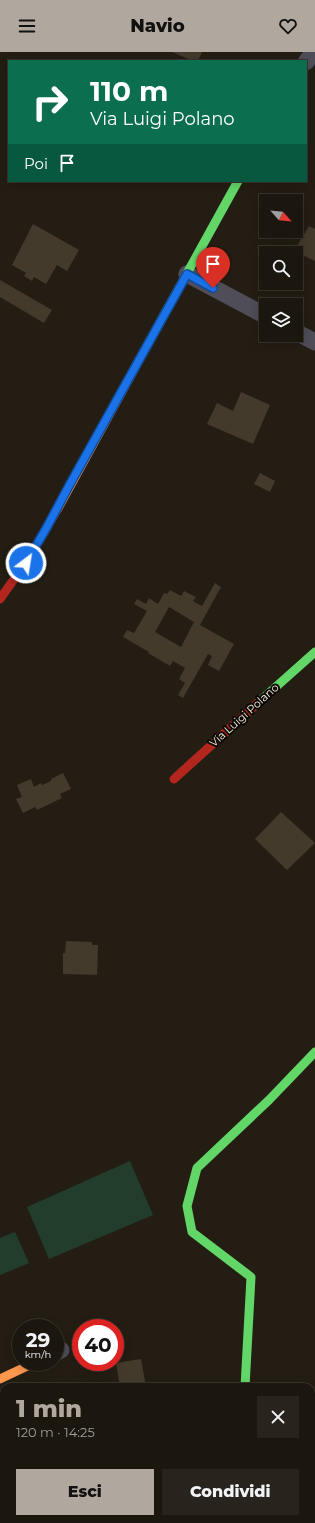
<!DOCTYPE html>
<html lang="it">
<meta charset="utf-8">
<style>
body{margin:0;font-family:Montserrat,sans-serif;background:#28231c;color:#f1f3f6;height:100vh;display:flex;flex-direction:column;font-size:15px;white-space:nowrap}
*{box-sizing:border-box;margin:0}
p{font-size:13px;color:#a09f9e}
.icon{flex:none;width:22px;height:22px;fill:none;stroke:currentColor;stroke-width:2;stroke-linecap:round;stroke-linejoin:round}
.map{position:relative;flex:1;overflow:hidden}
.panel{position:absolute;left:0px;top:1331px;width:315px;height:140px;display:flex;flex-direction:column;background:#1b160e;border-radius:12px 12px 0 0;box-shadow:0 2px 10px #0003,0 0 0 1px #39352e}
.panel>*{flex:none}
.hud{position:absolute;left:8px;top:8px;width:299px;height:122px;border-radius:0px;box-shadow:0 2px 10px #0003,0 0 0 1px #39352e;background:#0b6e4f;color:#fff;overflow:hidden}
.needle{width:26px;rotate:117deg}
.controls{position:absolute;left:259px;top:142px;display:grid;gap:8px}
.controls a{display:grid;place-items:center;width:44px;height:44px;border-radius:0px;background:#1b160e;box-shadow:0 2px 10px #0003,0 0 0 1px #39352e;font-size:20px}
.speed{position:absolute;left:12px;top:1267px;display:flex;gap:8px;font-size:20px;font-weight:700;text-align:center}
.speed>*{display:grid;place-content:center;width:52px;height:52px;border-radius:50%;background:#1b160e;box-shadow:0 2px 10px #0003,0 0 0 1px #39352e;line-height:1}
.speed small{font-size:10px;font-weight:400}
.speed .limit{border:6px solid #d22;background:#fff;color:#111}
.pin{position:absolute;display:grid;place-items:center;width:34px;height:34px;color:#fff;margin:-41px -17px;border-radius:50% 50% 50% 0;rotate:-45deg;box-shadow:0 0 4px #0007}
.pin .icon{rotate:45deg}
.me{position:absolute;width:44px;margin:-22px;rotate:31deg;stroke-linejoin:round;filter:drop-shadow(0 0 3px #0008)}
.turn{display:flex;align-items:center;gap:14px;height:84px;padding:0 16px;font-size:18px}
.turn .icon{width:52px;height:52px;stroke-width:2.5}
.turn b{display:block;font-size:28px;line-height:34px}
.then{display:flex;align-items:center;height:38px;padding:0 16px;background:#0003;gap:8px;font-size:15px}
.round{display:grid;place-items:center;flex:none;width:42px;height:42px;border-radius:0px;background:#28231c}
.headline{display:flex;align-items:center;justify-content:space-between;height:68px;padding:0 16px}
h1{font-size:24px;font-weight:800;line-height:30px;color:#b0a89e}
.primary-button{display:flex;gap:8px;margin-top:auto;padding:8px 16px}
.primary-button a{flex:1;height:46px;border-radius:0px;background:#b0a89e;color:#111;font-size:16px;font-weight:800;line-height:46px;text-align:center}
.primary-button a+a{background:#28231c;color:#f1f3f6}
header{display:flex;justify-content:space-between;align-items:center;height:52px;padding:0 16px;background:#b0a89e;color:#111;font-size:18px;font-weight:800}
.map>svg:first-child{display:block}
.green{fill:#233d2d}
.building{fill:#433a2c;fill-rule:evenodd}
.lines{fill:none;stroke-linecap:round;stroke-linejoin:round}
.street{stroke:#4f4d58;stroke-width:17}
.fast{stroke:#63d668;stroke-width:9}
.slow{stroke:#ff974d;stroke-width:9}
.jam{stroke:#b3261e;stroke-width:9}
.route-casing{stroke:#114b97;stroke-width:10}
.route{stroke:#1a73e8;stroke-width:7}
.labels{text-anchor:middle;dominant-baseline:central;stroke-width:4;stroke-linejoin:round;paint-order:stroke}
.street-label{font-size:11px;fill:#fbf3e9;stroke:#0e0904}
</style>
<header><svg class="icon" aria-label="menu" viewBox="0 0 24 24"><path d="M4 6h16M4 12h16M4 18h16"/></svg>Navio<svg class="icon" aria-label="heart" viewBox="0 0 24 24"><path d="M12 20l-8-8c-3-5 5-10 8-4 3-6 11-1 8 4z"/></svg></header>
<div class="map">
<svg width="315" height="1471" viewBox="0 0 315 1471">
<rect width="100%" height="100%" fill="#241d13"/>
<!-- green -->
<path class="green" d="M 130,1109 L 153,1163 L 49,1207 L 27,1155 Z
M 15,1180 L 29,1211 L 0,1223 L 0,1186 Z"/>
<!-- building -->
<path class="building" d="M 172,0 L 202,0 L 198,9 L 193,9 Z
M 33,172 L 79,198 L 67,219 L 57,213 L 46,232 L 34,225 L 32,229 L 24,224 L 26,221 L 12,213 Z
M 309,174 L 315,177 L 315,209 L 294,199 Z
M 0,228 L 52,258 L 44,271 L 0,245 Z
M 241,340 L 270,353 L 253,392 L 207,372 L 217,351 L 233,359 Z
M 260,421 L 275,429 L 270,440 L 254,432 Z
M 215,531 L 221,535 L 200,573 L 234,592 L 219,619 L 208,613 L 212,604 L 208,602 L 183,646 L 178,643 L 185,631 L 179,627 L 185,616 L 173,609 L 170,614 L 148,601 L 149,600 L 123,585 L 127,578 L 134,581 L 147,559 L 134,552 L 137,547 L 146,552 L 149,546 L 158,552 L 164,541 L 167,542 L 170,538 L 181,544 L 184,539 L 196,545 L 193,549 L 202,554 ZM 169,555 L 194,570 L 181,595 L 155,580 Z
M 63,721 L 71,737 L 60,742 L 62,746 L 37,758 L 35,755 L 23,761 L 16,747 L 22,745 L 17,733 L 31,727 L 34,735 L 41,731 L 42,733 L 51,729 L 51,727 Z
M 281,760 L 315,791 L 287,818 L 255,787 Z
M 66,889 L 92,890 L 92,893 L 98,893 L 97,923 L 63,922 L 63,901 L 65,901 Z
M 141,1307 L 146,1335 L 120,1335 L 116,1311 Z
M 311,1464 L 315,1465 L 315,1471 L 298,1470 L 299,1467 L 311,1467 Z"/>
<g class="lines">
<!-- street -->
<path class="street" d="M 306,10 L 314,0
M 187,222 L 266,264
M 296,280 L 315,290
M 55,1301 L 61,1298
M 203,1471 L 204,1467"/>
<!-- fast -->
<path class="fast" d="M 132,321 L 238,129
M 260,649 L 315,600
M 245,1335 L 251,1225 L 192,1180 L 187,1154 L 197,1116 L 269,1048 L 315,1000"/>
<!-- slow -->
<path class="slow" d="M 57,458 L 132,321
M 0,1327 L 36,1310"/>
<!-- jam -->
<path class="jam" d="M 0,547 L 29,506 L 57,458
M 174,727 L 260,649"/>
</g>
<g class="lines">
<defs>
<path id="route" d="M 26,511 L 47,475 L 70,432 L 187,222 L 213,236"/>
</defs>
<!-- route casing -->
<use href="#route" class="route-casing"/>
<!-- route -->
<use href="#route" class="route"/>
</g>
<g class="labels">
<!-- street labels -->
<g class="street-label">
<text transform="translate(244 663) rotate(-42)">Via Luigi Polano</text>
</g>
</g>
</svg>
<div class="controls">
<a><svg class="needle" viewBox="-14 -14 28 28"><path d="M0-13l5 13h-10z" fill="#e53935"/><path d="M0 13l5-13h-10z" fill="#a09f9e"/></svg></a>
<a><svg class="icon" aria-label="search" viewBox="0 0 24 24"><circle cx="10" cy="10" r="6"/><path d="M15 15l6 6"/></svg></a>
<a><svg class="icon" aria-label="layers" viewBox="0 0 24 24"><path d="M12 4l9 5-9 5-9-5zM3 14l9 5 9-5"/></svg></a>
</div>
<div class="speed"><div>29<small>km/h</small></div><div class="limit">40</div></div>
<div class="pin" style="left:213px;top:236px;background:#d93025"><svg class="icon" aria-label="arrive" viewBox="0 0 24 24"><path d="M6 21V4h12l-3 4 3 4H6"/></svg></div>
<svg class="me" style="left:26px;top:511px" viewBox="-20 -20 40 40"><circle r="17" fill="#1a73e8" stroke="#fff" stroke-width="3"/><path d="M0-11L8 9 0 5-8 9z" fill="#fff"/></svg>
<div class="hud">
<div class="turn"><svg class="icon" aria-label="right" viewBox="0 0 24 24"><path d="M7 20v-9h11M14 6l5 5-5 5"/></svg><div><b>110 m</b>Via Luigi Polano</div></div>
<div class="then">Poi<svg class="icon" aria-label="arrive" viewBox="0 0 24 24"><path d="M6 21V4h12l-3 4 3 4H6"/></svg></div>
</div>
<section class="panel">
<div class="headline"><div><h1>1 min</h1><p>120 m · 14:25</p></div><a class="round"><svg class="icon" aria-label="close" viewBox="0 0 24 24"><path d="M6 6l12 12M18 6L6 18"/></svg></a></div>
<div class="primary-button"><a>Esci</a><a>Condividi</a></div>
</section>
</div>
